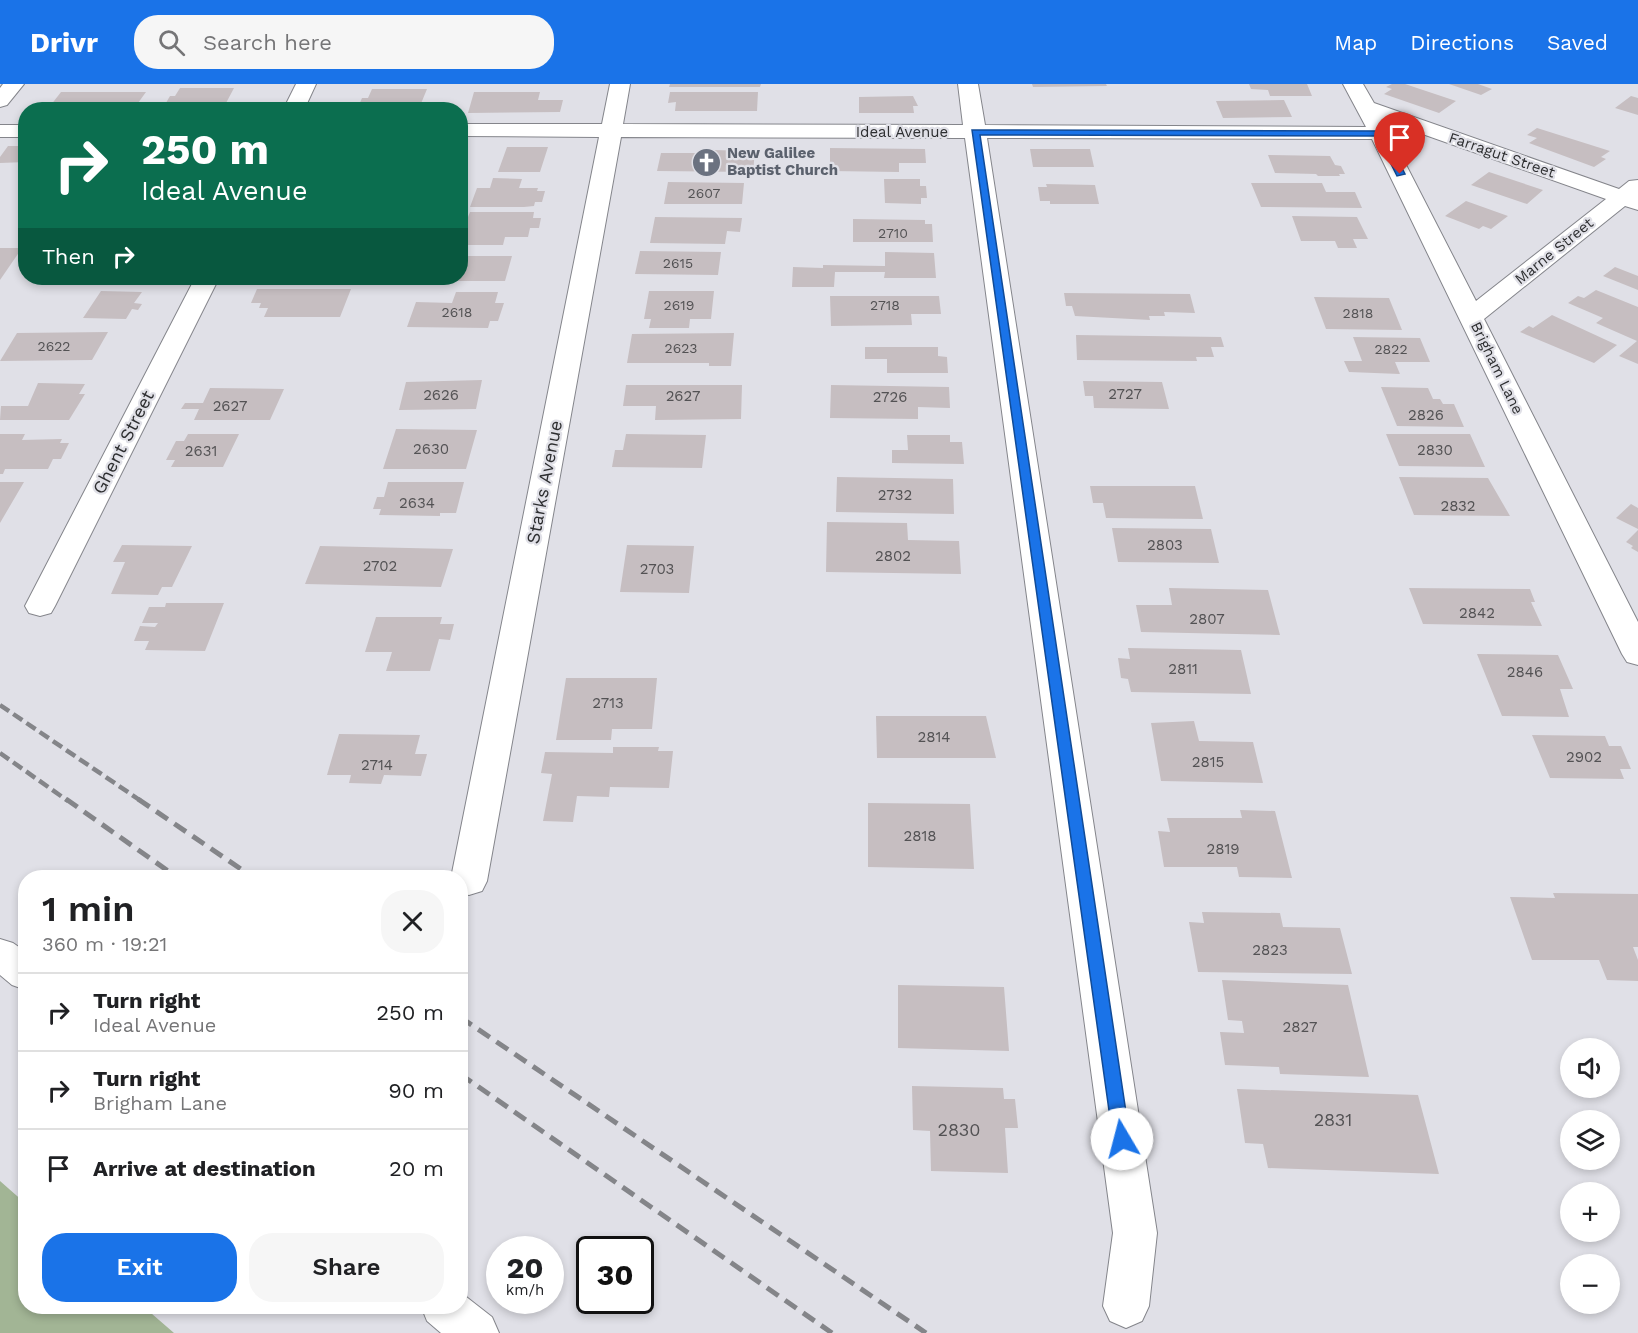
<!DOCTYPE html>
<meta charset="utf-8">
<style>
body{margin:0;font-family:"Work Sans",sans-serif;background:#f6f6f6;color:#202124;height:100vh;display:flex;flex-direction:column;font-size:22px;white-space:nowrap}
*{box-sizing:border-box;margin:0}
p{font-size:20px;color:#757577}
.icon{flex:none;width:33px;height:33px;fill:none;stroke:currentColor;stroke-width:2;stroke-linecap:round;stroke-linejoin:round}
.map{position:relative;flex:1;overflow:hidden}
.side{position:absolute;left:18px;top:786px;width:450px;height:444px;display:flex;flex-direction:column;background:#fff;border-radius:24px;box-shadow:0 3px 9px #0003}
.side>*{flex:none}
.top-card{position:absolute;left:18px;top:18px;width:450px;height:183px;border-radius:24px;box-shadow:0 3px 9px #0003;background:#0b6e4f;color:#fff;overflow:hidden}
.tools{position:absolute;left:1560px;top:954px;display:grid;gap:12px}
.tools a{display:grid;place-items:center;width:60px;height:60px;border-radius:50%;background:#fff;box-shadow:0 3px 9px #0003;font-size:30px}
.speed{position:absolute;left:486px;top:1152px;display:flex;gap:12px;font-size:30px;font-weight:700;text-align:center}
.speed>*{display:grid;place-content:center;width:78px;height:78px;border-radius:50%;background:#fff;box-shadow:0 3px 9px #0003;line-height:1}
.speed small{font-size:15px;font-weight:400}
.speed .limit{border:3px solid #111;border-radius:9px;background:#fff;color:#111}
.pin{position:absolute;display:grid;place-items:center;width:51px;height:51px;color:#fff;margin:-62px -26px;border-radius:50% 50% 50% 0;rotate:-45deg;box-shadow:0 0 6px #0007}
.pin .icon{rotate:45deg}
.me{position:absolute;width:66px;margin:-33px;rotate:352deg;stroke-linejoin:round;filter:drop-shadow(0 0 4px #0008)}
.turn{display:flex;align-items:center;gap:21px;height:126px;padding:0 24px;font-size:27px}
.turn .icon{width:78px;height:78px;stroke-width:2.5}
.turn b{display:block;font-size:42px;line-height:51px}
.then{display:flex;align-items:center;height:57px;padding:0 24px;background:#0003;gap:12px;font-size:22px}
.round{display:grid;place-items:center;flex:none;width:63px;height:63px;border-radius:24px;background:#f6f6f6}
.overview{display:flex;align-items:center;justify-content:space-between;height:102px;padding:0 24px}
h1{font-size:36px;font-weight:600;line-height:45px}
.cta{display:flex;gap:12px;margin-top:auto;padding:12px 24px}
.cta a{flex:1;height:69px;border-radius:24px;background:#1a73e8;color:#fff;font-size:24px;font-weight:600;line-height:69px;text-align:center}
.cta a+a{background:#f6f6f6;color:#202124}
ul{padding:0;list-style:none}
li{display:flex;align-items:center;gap:18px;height:78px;padding:0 24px;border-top:2px solid #e0e0e0}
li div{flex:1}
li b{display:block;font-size:22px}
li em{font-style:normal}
header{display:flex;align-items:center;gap:36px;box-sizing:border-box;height:84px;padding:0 30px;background:#1a73e8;color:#fff}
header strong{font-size:28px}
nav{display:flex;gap:33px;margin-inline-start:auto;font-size:21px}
.search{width:420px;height:54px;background:#f6f6f6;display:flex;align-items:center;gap:15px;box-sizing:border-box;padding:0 21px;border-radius:24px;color:#757577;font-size:22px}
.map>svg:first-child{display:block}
.forest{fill:#a2b595}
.building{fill:#c6bec1}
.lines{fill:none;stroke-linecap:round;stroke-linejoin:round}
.street-casing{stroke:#84858b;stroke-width:2}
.street{fill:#fff;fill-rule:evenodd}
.rail-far1{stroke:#848589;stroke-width:4.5;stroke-dasharray:11 5;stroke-linecap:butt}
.rail{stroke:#848589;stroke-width:5;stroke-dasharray:14 8;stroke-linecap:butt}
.route{fill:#1a73e8;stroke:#114b97;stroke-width:1.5}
.labels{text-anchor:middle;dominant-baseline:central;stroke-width:4.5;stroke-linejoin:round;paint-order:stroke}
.far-number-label{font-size:14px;fill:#535254}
.far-street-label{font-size:15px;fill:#2d2e30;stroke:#e0e0e7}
.far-worship-label{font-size:15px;font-weight:bold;fill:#5b616d;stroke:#e0e0e7;text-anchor:start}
.number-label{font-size:15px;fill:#535254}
.street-label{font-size:18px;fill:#2d2e30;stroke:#e0e0e7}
.near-number-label{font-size:18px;fill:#535254}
</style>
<header>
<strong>Drivr</strong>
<div class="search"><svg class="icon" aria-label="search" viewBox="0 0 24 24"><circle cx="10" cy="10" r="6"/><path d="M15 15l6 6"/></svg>Search here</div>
<nav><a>Map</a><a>Directions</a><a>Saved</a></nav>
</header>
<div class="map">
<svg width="1638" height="1249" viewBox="0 0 1638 1249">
<rect width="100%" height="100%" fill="#e0e0e7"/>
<!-- forest -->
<path class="forest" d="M 0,1097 L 25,1119 L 26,1222 L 144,1223 L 174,1249 L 0,1249 Z"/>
<!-- building -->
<path class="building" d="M 670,0 L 761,0 L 760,3 L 669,3 Z
M 1032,0 L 1106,0 L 1107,2 L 1033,3 Z
M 1249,0 L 1307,0 L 1312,12 L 1270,12 L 1268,6 L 1251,5 Z
M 1392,0 L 1405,0 L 1456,17 L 1439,29 L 1384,10 L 1392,5 L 1386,3 Z
M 1449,0 L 1478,0 L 1492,5 L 1481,11 Z
M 180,4 L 234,4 L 225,21 L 220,21 L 217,26 L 163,24 L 170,12 L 175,12 Z
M 372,5 L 427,5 L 420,22 L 416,22 L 415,26 L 357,26 L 362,14 L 368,14 Z
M 61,8 L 146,8 L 133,26 L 47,26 Z
M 474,8 L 540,8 L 538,16 L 563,16 L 560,28 L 468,29 Z
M 670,8 L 758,8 L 757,27 L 675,27 L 676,18 L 668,19 Z
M 913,12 L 918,22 L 913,22 L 914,29 L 859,29 L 859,13 Z
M 1631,12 L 1638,14 L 1638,31 L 1615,24 Z
M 1284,16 L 1292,33 L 1223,34 L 1216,17 Z
M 1537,44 L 1610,67 L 1601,73 L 1606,75 L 1594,83 L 1529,59 L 1537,54 L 1527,51 Z
M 8,62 L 26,62 L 26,78 L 0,79 L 0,73 Z
M 507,63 L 548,63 L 540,88 L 498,88 Z
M 830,64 L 925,65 L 926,79 L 899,79 L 899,88 L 830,87 Z
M 1030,65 L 1090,65 L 1094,83 L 1033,83 Z
M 712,66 L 755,67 L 753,88 L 657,87 L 661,69 L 712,69 Z
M 1268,71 L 1330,72 L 1335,81 L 1341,82 L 1345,90 L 1339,90 L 1340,92 L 1318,92 L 1316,90 L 1275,89 Z
M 1489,88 L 1543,106 L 1527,120 L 1471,101 Z
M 493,94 L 522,95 L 519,104 L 538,104 L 537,107 L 545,107 L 542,118 L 535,118 L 534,122 L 524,123 L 470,123 L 477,104 L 490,104 Z
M 884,95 L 920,95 L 920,102 L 926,102 L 927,114 L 921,114 L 921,120 L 885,119 Z
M 668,98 L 744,99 L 742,120 L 664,120 Z
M 1251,99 L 1322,99 L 1326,108 L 1355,108 L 1362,124 L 1261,123 Z
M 1046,100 L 1095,101 L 1099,120 L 1050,120 L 1050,117 L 1040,117 L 1038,103 L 1047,103 Z
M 1466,117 L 1508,132 L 1491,145 L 1483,142 L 1479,145 L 1445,132 Z
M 470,128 L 534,128 L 533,134 L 541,134 L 539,144 L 530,144 L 528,153 L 505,153 L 503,161 L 460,161 L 460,153 Z
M 1292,132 L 1357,133 L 1368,155 L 1353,155 L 1357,164 L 1338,164 L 1335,157 L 1301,157 Z
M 655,133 L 742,134 L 740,148 L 727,147 L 725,160 L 650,159 Z
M 853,135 L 925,136 L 925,140 L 932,140 L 933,158 L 853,158 Z
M 0,164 L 22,164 L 0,196 Z
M 640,167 L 721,168 L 718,191 L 635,190 Z
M 885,168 L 934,169 L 936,194 L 884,194 L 885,188 L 835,188 L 834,203 L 792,203 L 793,183 L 823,184 L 823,181 L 885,182 Z
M 460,172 L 512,172 L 505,197 L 432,197 L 433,194 L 460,194 Z
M 1615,183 L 1638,192 L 1638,206 L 1603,192 Z
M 56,194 L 92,194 L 89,199 L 53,199 Z
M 98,194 L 161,194 L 159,197 L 96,198 Z
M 257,205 L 351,205 L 340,233 L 264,233 L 268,224 L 259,224 L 261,219 L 251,219 Z
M 1596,206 L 1638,223 L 1638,280 L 1619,272 L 1637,257 L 1596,239 L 1603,234 L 1568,219 L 1578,212 L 1584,214 Z
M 101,207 L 142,208 L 134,219 L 142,220 L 138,226 L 132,225 L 126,235 L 83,234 Z
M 649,207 L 714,207 L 711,235 L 690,235 L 689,244 L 649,244 L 651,235 L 644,235 Z
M 456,208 L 498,208 L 495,219 L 504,219 L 498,237 L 490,237 L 488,244 L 407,243 L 416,218 L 452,219 Z
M 1064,209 L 1190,210 L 1195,229 L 1164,228 L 1165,232 L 1149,232 L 1150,236 L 1075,232 L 1072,222 L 1066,222 Z
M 830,212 L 939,212 L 941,230 L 911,230 L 912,241 L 831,242 Z
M 1314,213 L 1389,214 L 1402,246 L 1326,245 Z
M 1552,231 L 1617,261 L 1594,279 L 1520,248 L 1529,242 L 1533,244 Z
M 108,248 L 92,276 L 0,277 L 17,249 Z
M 734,249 L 731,282 L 709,282 L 709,279 L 627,279 L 632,250 Z
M 1076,251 L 1221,253 L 1224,263 L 1211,263 L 1214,273 L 1196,273 L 1197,277 L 1077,276 Z
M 1353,253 L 1420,254 L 1430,278 L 1395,278 L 1400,290 L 1349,288 L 1344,277 L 1362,277 Z
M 865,263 L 938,263 L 938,272 L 947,273 L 948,289 L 887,289 L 887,275 L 865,275 Z
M 482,296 L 476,325 L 399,326 L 406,298 Z
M 1083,297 L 1162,298 L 1169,325 L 1094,324 L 1093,312 L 1085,312 Z
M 38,299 L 85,300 L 79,310 L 85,310 L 69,336 L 0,336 L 1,322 L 28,322 Z
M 626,301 L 742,301 L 741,335 L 655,336 L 656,322 L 623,322 Z
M 831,301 L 949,303 L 950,324 L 918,323 L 918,335 L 830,334 Z
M 1381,303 L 1428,304 L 1433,315 L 1440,315 L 1443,320 L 1454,320 L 1464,343 L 1397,342 Z
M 210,304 L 284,305 L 270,336 L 194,336 L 199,325 L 181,325 L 185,319 L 203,319 Z
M 396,345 L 477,346 L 466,385 L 383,385 Z
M 0,350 L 25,350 L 22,356 L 62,355 L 60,359 L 69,359 L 61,375 L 53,375 L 48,385 L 5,385 L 3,390 L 0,390 Z
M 188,350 L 239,350 L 223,383 L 171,383 L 175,376 L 166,376 L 176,357 L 184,357 Z
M 626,350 L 706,351 L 702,384 L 612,383 L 615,366 L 623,366 Z
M 1386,350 L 1470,350 L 1485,383 L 1399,382 Z
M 907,351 L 950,351 L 950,358 L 962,358 L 964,380 L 892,379 L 892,366 L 908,366 Z
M 837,393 L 953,395 L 954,430 L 836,428 Z
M 1399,393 L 1488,394 L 1510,432 L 1414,431 Z
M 0,398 L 24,398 L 0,439 Z
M 388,398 L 464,398 L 456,429 L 440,429 L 440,432 L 379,431 L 381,425 L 373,425 L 377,413 L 384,413 Z
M 1090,402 L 1195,402 L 1203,435 L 1106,434 L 1103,419 L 1093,419 Z
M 1631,420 L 1638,424 L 1638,445 L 1616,434 Z
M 827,438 L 907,439 L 908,456 L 959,457 L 961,490 L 826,488 Z
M 1112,444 L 1211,445 L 1219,479 L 1118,478 Z
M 1638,446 L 1638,468 L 1631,464 L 1633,462 L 1626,458 Z
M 122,461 L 192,462 L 172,503 L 162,503 L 158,511 L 111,510 L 125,478 L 113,478 Z
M 627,461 L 694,462 L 689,509 L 620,508 Z
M 320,462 L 453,465 L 441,503 L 305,500 Z
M 1169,504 L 1268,506 L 1280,551 L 1141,548 L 1136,521 L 1172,521 Z
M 1409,504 L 1530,505 L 1535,518 L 1531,518 L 1542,542 L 1423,540 Z
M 166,519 L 224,519 L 205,567 L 145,566 L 149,557 L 134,557 L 140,542 L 155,543 L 158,539 L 142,539 L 149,523 L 165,523 Z
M 376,533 L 442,533 L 440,540 L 454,540 L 450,556 L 439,555 L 430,587 L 386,587 L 392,568 L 365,568 Z
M 1128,564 L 1241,566 L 1251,610 L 1131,608 L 1128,595 L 1121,594 L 1118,574 L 1130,575 Z
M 1477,570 L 1558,571 L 1573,605 L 1560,605 L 1569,633 L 1502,632 Z
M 566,594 L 657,594 L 652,645 L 612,645 L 611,656 L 556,656 Z
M 876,632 L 986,632 L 996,674 L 877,674 Z
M 1194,637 L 1199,657 L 1253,658 L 1263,699 L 1161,697 L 1151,639 Z
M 339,650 L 420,651 L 415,670 L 427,670 L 421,692 L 384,691 L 381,700 L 349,699 L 351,691 L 327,691 Z
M 1532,651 L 1605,652 L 1609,662 L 1621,662 L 1631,685 L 1620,685 L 1624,695 L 1550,694 Z
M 613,663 L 659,663 L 658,667 L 673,667 L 669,704 L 610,703 L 609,713 L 577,712 L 573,738 L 543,737 L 552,690 L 541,689 L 545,668 L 613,669 Z
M 868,719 L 970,720 L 974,785 L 868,783 Z
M 1240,726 L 1275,727 L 1292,794 L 1239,793 L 1237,783 L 1164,783 L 1158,747 L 1170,748 L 1167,734 L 1242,734 Z
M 1553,809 L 1638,810 L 1638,863 L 1633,863 L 1638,876 L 1638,897 L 1607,896 L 1599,876 L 1532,876 L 1510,813 L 1555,814 Z
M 1202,828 L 1280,829 L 1283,843 L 1340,844 L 1352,890 L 1198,888 L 1189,838 L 1204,839 Z
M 1222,896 L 1348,901 L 1369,993 L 1280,990 L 1279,983 L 1225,981 L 1220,948 L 1244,949 L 1242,937 L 1228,936 Z
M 898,901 L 1004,903 L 1009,967 L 898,964 Z
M 912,1002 L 1003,1004 L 1004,1015 L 1015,1015 L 1018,1044 L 1005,1044 L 1008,1089 L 931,1087 L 930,1047 L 913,1046 Z
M 1237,1005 L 1418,1011 L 1439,1090 L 1268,1084 L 1263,1060 L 1245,1059 Z"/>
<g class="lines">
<defs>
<path id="street" d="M 3,0 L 24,0 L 7,21 L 0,23 L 0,4 Z
M 296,0 L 316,0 L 304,26 L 283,26 Z
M 610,0 L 630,0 L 623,40 L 963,41 L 958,0 L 978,0 L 985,41 L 1366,43 L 1343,0 L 1363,0 L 1374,19 L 1619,105 L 1629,97 L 1638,96 L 1638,126 L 1625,122 L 1484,235 L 1638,538 L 1638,581 L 1627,578 L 1622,570 L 1372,55 L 987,54 L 1157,1149 L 1149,1222 L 1142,1237 L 1126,1244 L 1110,1237 L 1103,1222 L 1113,1149 L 965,54 L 621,53 L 487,797 L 482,807 L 469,811 L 460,809 L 460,794 L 451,794 L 599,53 L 460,52 L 460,40 L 602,40 ZM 1383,36 L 1606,115 L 1476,217 Z
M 0,41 L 26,41 L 26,53 L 0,53 Z
M 195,194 L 219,194 L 55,522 L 51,529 L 40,532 L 29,529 L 25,522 Z
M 0,855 L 13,859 L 26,868 L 26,906 L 12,901 L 0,891 Z
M 460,1208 L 492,1233 L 499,1249 L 441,1249 L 427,1237 L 421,1222 L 460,1222 Z"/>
</defs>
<!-- street casing -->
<use href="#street" class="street-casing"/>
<!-- street -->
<use href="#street" class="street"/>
<!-- rail-far1 -->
<path class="rail-far1" d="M 0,621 L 141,717
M 0,669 L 68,717"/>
<!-- rail -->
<path class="rail" d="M 66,715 L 178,794
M 138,715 L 254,794
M 460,933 L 926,1249
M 460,990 L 832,1249"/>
</g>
<!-- route -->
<path class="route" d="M 972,46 L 1380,47 L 1384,49 L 1405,90 L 1397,92 L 1377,52 L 980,51 L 1130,1055 L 1128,1061 L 1122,1063 L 1116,1061 L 1113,1055 Z"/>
<!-- icons -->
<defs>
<symbol id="church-disc" viewBox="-11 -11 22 22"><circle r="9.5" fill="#6b7280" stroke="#e0e0e7"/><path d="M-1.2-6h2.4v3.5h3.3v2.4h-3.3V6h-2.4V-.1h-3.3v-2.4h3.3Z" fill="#fff"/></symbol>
</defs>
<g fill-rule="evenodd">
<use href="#church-disc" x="690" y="62" width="33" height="33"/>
</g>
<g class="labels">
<!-- far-number labels -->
<g class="far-number-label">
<text x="704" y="109">2607</text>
<text x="893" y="149">2710</text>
<text x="678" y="179">2615</text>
<text x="679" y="221">2619</text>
<text x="885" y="221">2718</text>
<text x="457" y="228">2618</text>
<text x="1358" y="229">2818</text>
<text x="54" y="262">2622</text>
<text x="681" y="264">2623</text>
<text x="1391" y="265">2822</text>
</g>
<!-- far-street labels -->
<g class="far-street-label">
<text x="902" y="48">Ideal Avenue</text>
<text transform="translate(1502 71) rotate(19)">Farragut Street</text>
<text transform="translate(1554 167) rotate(-39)">Marne Street</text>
<text transform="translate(1497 284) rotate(64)">Brigham Lane</text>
</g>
<!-- far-worship labels -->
<g class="far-worship-label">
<text x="727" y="69">New Galilee<tspan x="727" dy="17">Baptist Church</tspan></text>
</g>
<!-- number labels -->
<g class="number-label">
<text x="1125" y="310">2727</text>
<text x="441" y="311">2626</text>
<text x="683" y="312">2627</text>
<text x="890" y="313">2726</text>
<text x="230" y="322">2627</text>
<text x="1426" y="331">2826</text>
<text x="431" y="365">2630</text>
<text x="1435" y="366">2830</text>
<text x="201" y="367">2631</text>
<text x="895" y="411">2732</text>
<text x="417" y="419">2634</text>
<text x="1458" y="422">2832</text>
<text x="1165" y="461">2803</text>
<text x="893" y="472">2802</text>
<text x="380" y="482">2702</text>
<text x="657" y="485">2703</text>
<text x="1477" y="529">2842</text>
<text x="1207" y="535">2807</text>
<text x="1183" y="585">2811</text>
<text x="1525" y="588">2846</text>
<text x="608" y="619">2713</text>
<text x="934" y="653">2814</text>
<text x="1584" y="673">2902</text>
<text x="1208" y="678">2815</text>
<text x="377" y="681">2714</text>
<text x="920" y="752">2818</text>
<text x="1223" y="765">2819</text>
<text x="1270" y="866">2823</text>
<text x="1300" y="943">2827</text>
</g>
<!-- street labels -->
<g class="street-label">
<text transform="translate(123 358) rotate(-63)">Ghent Street</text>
<text transform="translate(544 398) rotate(-79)">Starks Avenue</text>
</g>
<!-- near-number labels -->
<g class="near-number-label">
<text x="1333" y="1035">2831</text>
<text x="959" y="1045">2830</text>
</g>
</g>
</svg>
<div class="tools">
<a><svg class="icon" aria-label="sound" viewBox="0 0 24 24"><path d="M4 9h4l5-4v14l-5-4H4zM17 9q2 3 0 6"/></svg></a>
<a><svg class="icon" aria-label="layers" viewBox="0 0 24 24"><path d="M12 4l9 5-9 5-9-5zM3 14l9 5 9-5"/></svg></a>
<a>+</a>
<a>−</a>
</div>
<div class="speed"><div>20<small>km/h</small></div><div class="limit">30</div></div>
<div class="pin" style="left:1400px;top:90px;background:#d93025"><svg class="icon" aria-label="arrive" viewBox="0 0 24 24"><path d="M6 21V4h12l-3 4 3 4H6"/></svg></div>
<svg class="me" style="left:1122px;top:1055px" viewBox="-20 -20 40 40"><circle r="19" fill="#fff"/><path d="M0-13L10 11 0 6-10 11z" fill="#1a73e8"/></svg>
<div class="top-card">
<div class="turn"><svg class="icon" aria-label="right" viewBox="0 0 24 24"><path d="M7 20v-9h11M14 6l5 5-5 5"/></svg><div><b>250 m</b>Ideal Avenue</div></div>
<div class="then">Then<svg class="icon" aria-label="right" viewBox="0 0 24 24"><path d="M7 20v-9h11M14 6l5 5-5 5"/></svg></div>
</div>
<section class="side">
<div class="overview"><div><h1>1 min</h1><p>360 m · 19:21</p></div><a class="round"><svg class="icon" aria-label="close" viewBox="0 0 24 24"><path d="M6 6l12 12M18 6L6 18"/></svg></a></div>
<ul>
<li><svg class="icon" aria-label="right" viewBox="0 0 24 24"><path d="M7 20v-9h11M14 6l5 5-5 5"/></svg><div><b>Turn right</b><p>Ideal Avenue</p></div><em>250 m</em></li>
<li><svg class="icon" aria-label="right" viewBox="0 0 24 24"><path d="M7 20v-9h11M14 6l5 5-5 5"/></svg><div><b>Turn right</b><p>Brigham Lane</p></div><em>90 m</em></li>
<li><svg class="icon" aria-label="arrive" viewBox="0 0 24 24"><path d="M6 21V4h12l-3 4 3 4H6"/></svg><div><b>Arrive at destination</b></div><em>20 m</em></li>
</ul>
<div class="cta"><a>Exit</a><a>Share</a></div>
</section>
</div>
